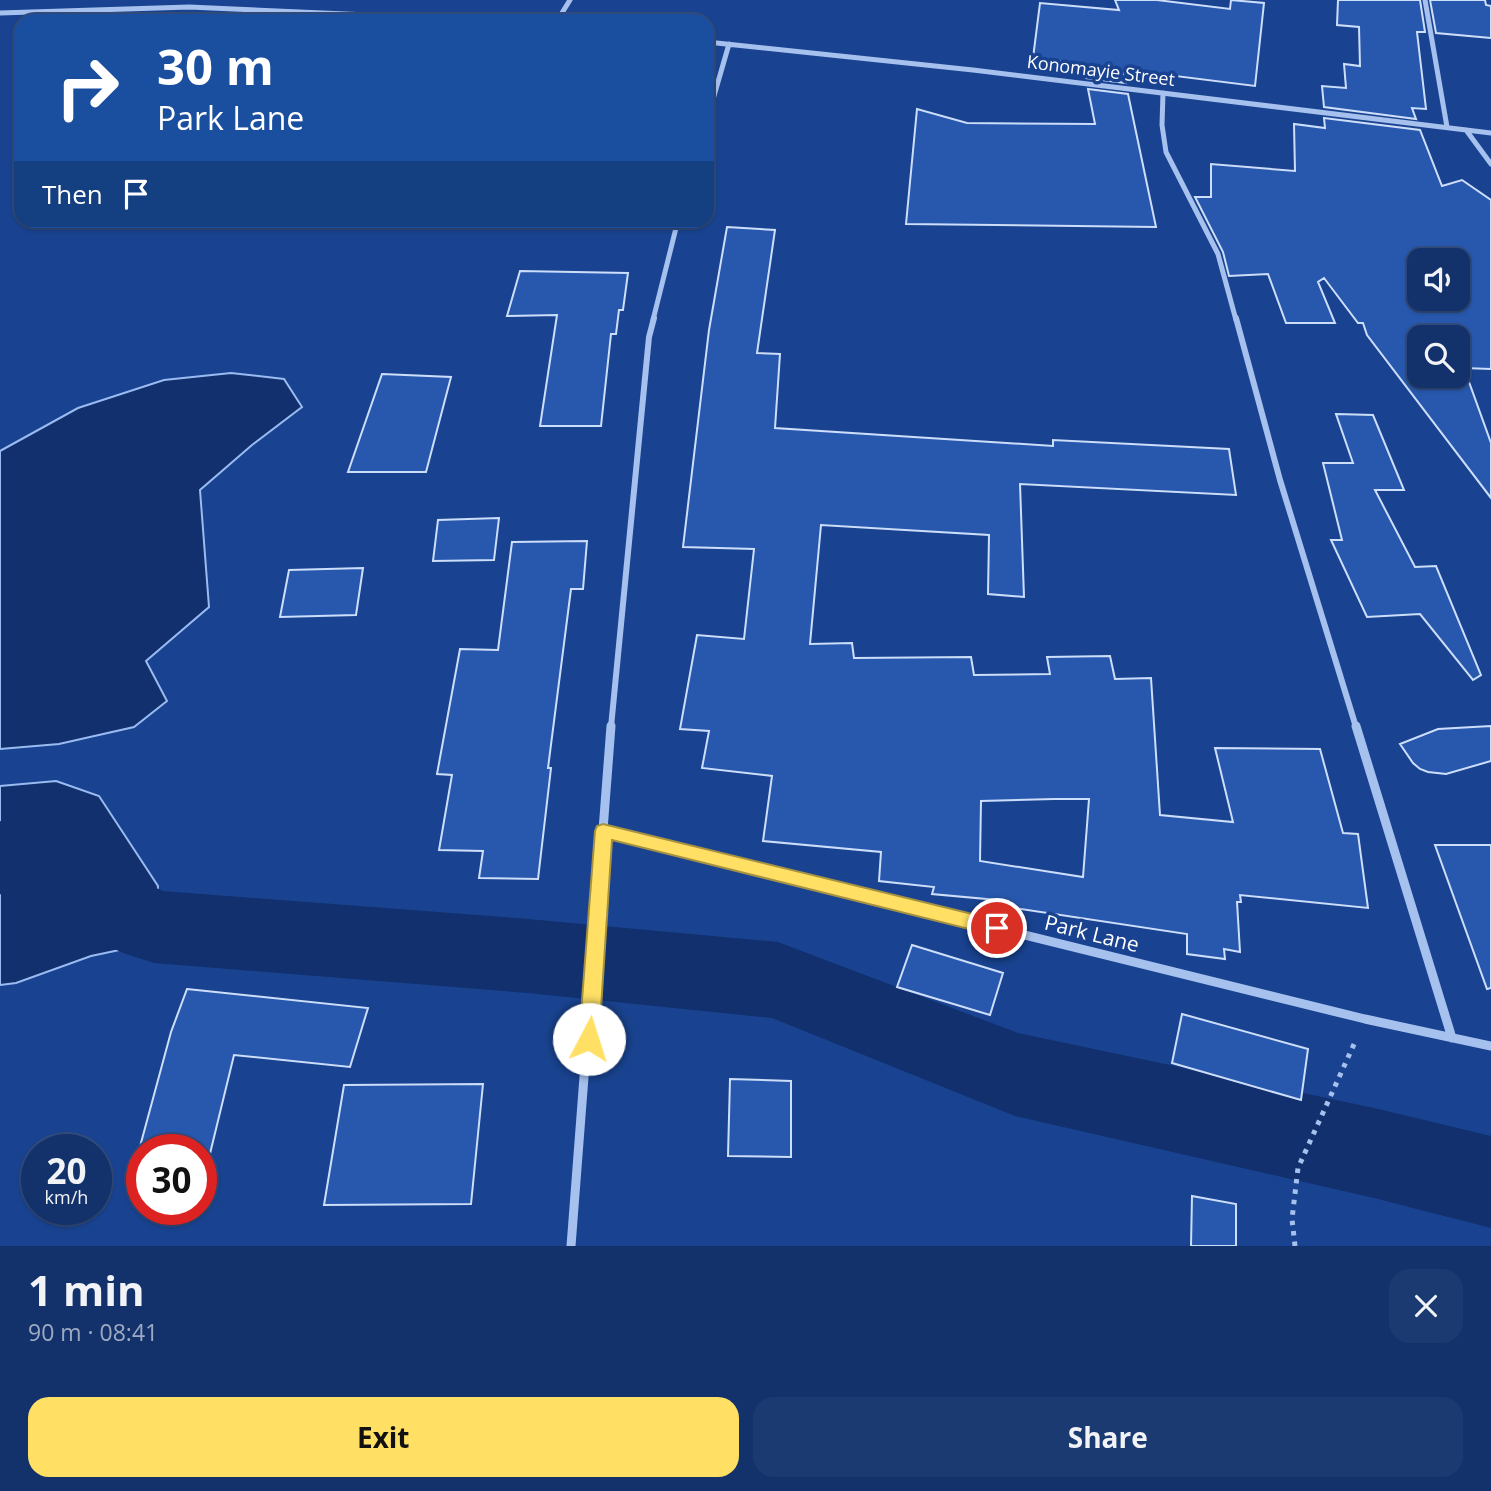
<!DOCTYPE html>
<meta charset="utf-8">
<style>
body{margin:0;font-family:"Open Sans",sans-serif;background:#1c3a72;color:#f1f3f6;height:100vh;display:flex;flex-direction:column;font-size:26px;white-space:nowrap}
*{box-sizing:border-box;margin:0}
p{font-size:23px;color:#9daac2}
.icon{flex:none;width:38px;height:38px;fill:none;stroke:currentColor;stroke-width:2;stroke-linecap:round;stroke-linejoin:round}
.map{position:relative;height:1246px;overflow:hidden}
.drawer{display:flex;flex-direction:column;background:#13326c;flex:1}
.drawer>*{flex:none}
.hud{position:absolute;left:14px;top:14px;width:700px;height:214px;border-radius:21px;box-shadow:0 2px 5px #0004,0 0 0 2px #324d7f;background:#1a4fa0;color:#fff;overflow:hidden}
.controls{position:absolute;left:1407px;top:248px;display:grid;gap:14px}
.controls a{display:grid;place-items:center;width:63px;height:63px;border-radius:14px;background:#13326c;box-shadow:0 2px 5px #0004,0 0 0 2px #324d7f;font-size:35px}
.speed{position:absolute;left:21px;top:1134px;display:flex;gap:14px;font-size:35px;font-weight:700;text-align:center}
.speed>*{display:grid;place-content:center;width:91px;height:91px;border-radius:50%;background:#13326c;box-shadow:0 2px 5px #0004,0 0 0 2px #324d7f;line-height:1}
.speed small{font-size:18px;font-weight:400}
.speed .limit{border:10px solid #d22;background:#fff;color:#111}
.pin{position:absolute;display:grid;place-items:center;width:60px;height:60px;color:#fff;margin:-30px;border:4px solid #fff;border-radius:50%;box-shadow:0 2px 7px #0007}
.me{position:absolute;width:77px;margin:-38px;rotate:5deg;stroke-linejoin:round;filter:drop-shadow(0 0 5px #0008)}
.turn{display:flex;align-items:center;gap:24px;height:147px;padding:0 28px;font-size:32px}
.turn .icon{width:91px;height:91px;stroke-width:2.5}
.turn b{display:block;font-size:49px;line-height:60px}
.then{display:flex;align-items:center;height:66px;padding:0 28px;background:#0003;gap:14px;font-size:26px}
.round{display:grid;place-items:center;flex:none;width:74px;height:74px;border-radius:21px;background:#1c3a72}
.overview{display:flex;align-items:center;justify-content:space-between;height:119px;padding:0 28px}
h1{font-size:42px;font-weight:700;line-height:52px}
.action{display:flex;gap:14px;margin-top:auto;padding:14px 28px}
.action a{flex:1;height:80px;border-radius:21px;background:#ffe065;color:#111;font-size:28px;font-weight:700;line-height:80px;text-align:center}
.action a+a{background:#1c3a72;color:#f1f3f6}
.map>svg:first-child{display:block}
.water{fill:#11306d;stroke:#9abbf1;stroke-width:2}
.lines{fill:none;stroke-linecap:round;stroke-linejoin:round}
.river{fill:#11306d;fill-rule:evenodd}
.building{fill:#2858ae;stroke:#cddefa;stroke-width:2;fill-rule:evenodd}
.path{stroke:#a7c1ef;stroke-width:5;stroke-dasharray:4.5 6;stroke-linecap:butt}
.minor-far2{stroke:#a7c1ef;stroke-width:5}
.minor-far1{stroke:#a7c1ef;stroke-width:6}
.minor{stroke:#a7c1ef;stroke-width:9}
.route{fill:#ffe065;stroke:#a69242;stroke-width:2}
.labels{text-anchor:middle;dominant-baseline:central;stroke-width:7;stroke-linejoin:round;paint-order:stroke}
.far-street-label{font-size:18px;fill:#fff;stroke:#194390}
.street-label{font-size:21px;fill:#fff;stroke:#194390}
</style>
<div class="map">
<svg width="1491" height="1246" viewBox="0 0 1491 1246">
<rect width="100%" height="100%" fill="#194390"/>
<!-- water -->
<path class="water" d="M 231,373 L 284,379 L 302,407 L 252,445 L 200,490 L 209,607 L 146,661 L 167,701 L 134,727 L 59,744 L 0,749 L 0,451 L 78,408 L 164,380 Z
M 56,781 L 99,796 L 158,886 L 153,943 L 91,956 L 16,983 L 0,985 L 0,786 Z"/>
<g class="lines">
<!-- river -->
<path class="river" d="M 0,821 L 30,831 L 163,891 L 528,919 L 778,942 L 1018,1033 L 1374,1108 L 1491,1136 L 1491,1228 L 1374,1198 L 1015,1116 L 772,1018 L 528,993 L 154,963 L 123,953 L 0,894 Z"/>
</g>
<!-- building -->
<path class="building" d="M 1115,0 L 1157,0 L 1230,9 L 1231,0 L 1264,3 L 1255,86 L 1176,76 L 1175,80 L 1124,73 L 1126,83 L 1086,78 L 1083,64 L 1033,58 L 1040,3 L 1119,10 Z
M 1338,0 L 1420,0 L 1425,32 L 1417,32 L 1426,109 L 1412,108 L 1416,119 L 1324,107 L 1322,86 L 1346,88 L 1344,64 L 1360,66 L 1359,27 L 1337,25 Z
M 1430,0 L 1485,0 L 1486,5 L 1491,6 L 1491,38 L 1436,33 Z
M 1088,89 L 1128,94 L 1156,227 L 906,224 L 917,109 L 967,123 L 1095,124 Z
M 1324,118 L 1420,130 L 1442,186 L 1462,180 L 1491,200 L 1491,369 L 1464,368 L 1491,443 L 1491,498 L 1367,335 L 1363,323 L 1358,323 L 1324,278 L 1318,282 L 1335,323 L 1286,323 L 1268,274 L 1229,276 L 1223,252 L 1195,197 L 1211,197 L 1211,164 L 1295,171 L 1294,124 L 1325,128 ZM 1419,261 L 1458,261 L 1458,299 L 1419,299 ZM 1419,338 L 1458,338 L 1458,376 L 1419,376 Z
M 727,227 L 775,230 L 757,353 L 780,354 L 775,428 L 1053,446 L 1053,440 L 1229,449 L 1236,495 L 1020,484 L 1024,597 L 988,594 L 989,535 L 821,525 L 810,644 L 852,643 L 854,658 L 971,657 L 974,675 L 1050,674 L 1047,657 L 1110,656 L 1115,679 L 1151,678 L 1160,815 L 1233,822 L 1215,748 L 1320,749 L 1343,833 L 1358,834 L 1368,908 L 1240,895 L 1241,902 L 1237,902 L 1240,952 L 1224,949 L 1225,959 L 1187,954 L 1187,934 L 1007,907 L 1008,901 L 932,894 L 934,887 L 879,881 L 881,852 L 763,841 L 772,776 L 702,768 L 709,731 L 680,729 L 697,635 L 744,639 L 754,549 L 683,547 L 709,330 ZM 1054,799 L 1089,799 L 1083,877 L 980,861 L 981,801 Z
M 520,271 L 628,273 L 623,310 L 619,310 L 616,334 L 611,334 L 601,426 L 540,426 L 557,315 L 507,316 Z
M 382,374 L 451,377 L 426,472 L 348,472 Z
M 1336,414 L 1373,415 L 1404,490 L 1375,490 L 1415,567 L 1436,566 L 1481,675 L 1473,680 L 1420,614 L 1367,617 L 1331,540 L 1342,540 L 1323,463 L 1353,463 Z
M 499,518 L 494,560 L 433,561 L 438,520 Z
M 587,541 L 583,589 L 571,589 L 548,768 L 551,768 L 538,879 L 479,878 L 483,851 L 439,850 L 452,775 L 437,774 L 460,649 L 498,650 L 512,542 Z
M 363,568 L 356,615 L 280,617 L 289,570 Z
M 1491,726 L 1491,761 L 1446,774 L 1428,772 L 1420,769 L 1413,763 L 1400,744 L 1438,729 Z
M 1435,845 L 1491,845 L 1491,988 L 1487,989 Z
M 912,945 L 1003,973 L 990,1015 L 897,987 Z
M 187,989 L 368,1008 L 350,1067 L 234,1055 L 207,1166 L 201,1166 L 201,1150 L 142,1150 L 142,1165 L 135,1165 L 171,1032 Z
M 1182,1014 L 1308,1049 L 1301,1100 L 1172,1063 Z
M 730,1079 L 791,1081 L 791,1157 L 728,1156 Z
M 483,1084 L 471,1204 L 324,1205 L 344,1085 Z
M 1192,1196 L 1236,1204 L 1236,1246 L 1191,1246 Z"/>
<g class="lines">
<!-- path -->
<path class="path" d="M 1295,1246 L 1292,1219 L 1298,1168 L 1355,1042"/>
<!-- minor-far2 -->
<path class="minor-far2" d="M 1425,0 L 1447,127
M 0,13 L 189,7 L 505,21
M 557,21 L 570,0
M 707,42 L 973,70 L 1491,133
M 1163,93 L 1162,125 L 1166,152 L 1218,254 L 1236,320
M 707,120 L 729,44
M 1466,130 L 1491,164
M 653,320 L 678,220"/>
<!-- minor-far1 -->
<path class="minor-far1" d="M 1236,318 L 1280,480 L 1356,727
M 611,727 L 649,337 L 654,318"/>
<!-- minor -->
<path class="minor" d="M 1356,726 L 1452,1038
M 603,831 L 1365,1019 L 1491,1046
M 571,1246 L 611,726"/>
</g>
<!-- route -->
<path class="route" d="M 603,824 L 997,920 L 1004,922 L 1006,928 L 1004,933 L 997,936 L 612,840 L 599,1039 L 596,1045 L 589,1048 L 582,1045 L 579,1039 L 595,831 L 597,826 Z"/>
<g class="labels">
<!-- far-street labels -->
<g class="far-street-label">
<text transform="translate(1101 70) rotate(7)">Konomayie Street</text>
</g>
<!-- street labels -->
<g class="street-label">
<text transform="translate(1092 933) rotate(14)">Park Lane</text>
</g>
</g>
</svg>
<div class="controls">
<a><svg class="icon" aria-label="sound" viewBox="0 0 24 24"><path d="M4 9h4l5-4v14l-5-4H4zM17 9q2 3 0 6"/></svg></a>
<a><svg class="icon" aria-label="search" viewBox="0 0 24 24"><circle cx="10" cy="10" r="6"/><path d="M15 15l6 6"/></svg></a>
</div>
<div class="speed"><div>20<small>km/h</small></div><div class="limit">30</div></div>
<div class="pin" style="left:997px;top:928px;background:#d93025"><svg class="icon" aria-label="arrive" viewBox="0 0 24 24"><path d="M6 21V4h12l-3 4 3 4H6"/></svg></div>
<svg class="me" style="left:589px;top:1039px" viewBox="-20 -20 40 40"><circle r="19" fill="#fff"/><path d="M0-13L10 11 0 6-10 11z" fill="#ffe065"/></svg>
<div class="hud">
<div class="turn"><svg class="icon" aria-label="right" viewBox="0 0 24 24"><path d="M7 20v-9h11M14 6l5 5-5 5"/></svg><div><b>30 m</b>Park Lane</div></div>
<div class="then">Then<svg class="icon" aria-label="arrive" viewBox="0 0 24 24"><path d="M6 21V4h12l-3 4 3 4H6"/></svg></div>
</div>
</div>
<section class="drawer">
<div class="overview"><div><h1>1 min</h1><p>90 m · 08:41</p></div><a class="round"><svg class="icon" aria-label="close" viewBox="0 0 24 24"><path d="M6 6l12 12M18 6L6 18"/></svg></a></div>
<div class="action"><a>Exit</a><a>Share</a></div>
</section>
